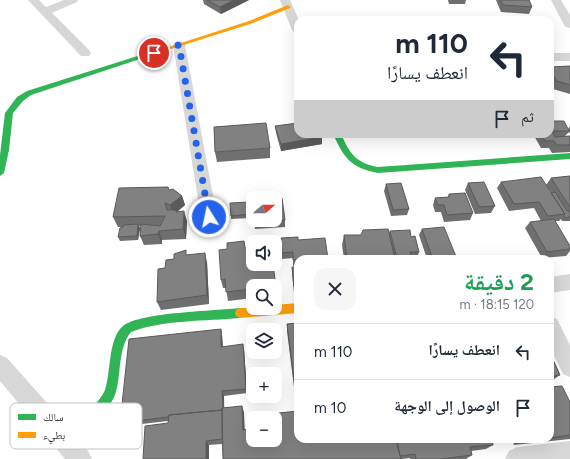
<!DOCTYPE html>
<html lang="ar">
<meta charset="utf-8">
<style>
body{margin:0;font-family:Figtree,"Noto Naskh Arabic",sans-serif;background:#f6f6f7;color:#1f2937;direction:rtl;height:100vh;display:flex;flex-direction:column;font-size:15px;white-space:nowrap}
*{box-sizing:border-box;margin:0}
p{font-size:13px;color:#747a83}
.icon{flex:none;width:22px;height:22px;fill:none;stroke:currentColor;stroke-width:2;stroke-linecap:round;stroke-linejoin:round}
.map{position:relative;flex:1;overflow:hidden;direction:ltr}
.drawer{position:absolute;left:294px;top:255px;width:260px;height:188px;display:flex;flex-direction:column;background:#fff;border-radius:12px;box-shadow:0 4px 16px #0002;direction:rtl}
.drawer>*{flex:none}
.guide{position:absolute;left:294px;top:16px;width:260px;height:122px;border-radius:12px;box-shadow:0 4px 16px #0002;direction:rtl;background:#fff;color:#1f2937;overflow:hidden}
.needle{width:26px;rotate:70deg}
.buttons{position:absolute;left:246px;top:191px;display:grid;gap:8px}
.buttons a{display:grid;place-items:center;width:36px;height:36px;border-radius:8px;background:#fff;box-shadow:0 4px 16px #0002;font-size:20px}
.pin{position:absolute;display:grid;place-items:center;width:34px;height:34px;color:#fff;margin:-17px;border:2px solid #fff;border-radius:50%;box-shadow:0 1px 4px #0007}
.me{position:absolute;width:44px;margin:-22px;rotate:350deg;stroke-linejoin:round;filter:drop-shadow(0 0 3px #0008)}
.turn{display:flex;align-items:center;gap:14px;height:84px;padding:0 20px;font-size:18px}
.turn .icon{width:52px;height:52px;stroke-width:2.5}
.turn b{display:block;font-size:28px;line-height:34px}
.then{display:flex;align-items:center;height:38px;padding:0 20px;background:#0003;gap:8px;font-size:15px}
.round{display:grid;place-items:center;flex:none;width:42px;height:42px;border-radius:12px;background:#f6f6f7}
.headline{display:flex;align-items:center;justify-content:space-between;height:68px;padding:0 20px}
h1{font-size:24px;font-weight:700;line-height:30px;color:#1e9e55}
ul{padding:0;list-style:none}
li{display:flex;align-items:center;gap:12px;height:56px;padding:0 20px;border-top:1px solid #e0e1e3}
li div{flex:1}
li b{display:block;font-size:15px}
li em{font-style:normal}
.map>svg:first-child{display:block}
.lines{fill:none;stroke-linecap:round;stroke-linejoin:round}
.street{fill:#d7d7d7;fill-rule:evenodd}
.fast{fill:#30b455;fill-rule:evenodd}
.slow{fill:#ff9f0a;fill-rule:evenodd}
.wall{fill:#6f6f6f}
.shaded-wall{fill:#5a5a5a}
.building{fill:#818181;stroke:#5a5a5a}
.route{stroke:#2563eb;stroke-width:7;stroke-dasharray:0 12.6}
.key{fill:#fff;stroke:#c2c2c2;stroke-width:1}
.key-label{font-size:11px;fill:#333}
</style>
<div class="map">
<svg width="570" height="459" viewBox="0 0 570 459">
<rect width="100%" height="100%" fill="#fff"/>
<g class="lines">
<!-- street -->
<path class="street" d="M 28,0 L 39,0 L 46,7 L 64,0 L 78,0 L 77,2 L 52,13 L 89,50 L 91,53 L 89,56 L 81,56 Z
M 280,0 L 290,0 L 299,20 L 298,20 L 298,33 L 294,32 L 292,30 Z
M 551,0 L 561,0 L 570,15 L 570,28 L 566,27 L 564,25 Z
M 179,41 L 183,42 L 185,45 L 217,217 L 215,222 L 209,224 L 203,222 L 201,217 L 173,45 L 175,42 Z
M 550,53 L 570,53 L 570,61 L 550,61 Z
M 570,274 L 570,290 L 550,293 L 550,277 Z
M 550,316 L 557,319 L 570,345 L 570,377 L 563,374 L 550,347 Z
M 0,355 L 7,358 L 73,432 L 88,451 L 92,459 L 65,459 L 0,381 Z
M 570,441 L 570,459 L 505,459 L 509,451 L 517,447 Z"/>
<!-- fast -->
<path class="fast" d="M 147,53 L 150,55 L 149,56 L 31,95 L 23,101 L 13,113 L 9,150 L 4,173 L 0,176 L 0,155 L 5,113 L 17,97 L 27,91 Z
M 333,134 L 341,134 C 350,154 356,163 378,167 L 570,153 L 570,159 L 378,173 C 351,168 344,158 333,134 Z
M 240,308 L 244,310 L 245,313 L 244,316 L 240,318 C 207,321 161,320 131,332 C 117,349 122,375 115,395 C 108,413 84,431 69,444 L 65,446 L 61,444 L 59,440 L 61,436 C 73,425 99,405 105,390 C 111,373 108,338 123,326 C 140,312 216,311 240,308 Z"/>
<!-- slow -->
<path class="slow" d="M 288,5 L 291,7 L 290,8 L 253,23 L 149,56 L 144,55 L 249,21 Z
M 298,303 L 298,313 L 240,318 L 236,316 L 235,313 L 236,310 L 240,308 L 275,308 L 275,305 Z"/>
</g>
<!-- wall -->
<path class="wall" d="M 203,0 L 249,0 L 221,14 L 204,4 Z
M 448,0 L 466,0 L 465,4 L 449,4 Z
M 496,0 L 529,0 L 532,7 L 529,14 L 501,12 Z
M 570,66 L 570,94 L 553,89 L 550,83 L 550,67 Z
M 550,121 L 568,129 L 570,126 L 570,134 L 569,132 L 565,136 L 570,136 L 570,152 L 552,153 L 549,148 L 541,148 L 533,134 L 550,134 Z
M 275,126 L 322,137 L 322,144 L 281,151 L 276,133 Z
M 270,148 L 270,158 L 217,162 L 215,152 Z
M 570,176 L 570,221 L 562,221 L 561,219 L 559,221 L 555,221 L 570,246 L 570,251 L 566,256 L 542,258 L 525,228 L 530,222 L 541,221 L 534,208 L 509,211 L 497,188 L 501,182 L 552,193 L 546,185 L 551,178 Z
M 468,183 L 495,206 L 491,213 L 475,214 L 465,190 Z
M 386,184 L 409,209 L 407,215 L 391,216 L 384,191 Z
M 169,190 L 182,196 L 185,205 L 177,212 L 187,221 L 186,239 L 162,240 L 162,244 L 144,245 L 140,236 L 141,226 L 139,226 L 140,228 L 138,240 L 120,241 L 118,237 L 123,227 L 118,227 L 113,217 Z
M 449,194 L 473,213 L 470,220 L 444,222 L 441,212 L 435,212 L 433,205 L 435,198 L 448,197 Z
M 250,202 L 251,218 L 231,219 L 231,216 Z
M 254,220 L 285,220 L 285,227 L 255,229 Z
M 422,229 L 457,259 L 427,259 L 419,235 Z
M 390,231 L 411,237 L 419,252 L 417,258 L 411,258 L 412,259 L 344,259 L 342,245 L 344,235 L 361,235 L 389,233 Z
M 281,238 L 298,240 L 298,266 L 293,266 L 293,258 L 282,259 Z
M 245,248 L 276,287 L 276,295 L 275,295 L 275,286 L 253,286 L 253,298 L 228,301 L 226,288 L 223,288 L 221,280 Z
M 187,255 L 207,262 L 209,304 L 161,310 L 157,302 L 165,268 L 174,259 Z
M 292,267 L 298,267 L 298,293 L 294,293 L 292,273 Z
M 298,323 L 298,395 L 295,395 L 287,331 L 287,324 Z
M 221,329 L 222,335 L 223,347 L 244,349 L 247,393 L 224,396 L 224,408 L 242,406 L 244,413 L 244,429 L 298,439 L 493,445 L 486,449 L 471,451 L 472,455 L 466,459 L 410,459 L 410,458 L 402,459 L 223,459 L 222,444 L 209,445 L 168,423 L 168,421 L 124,426 L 120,423 Z
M 550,353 L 560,375 L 550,382 Z
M 550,387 L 570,402 L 570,439 L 514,445 L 512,439 L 550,439 Z"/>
<!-- shaded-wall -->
<path class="shaded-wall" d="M 234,0 L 249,0 L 221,14 L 220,7 Z
M 322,137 L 322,144 L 281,151 L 281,144 Z
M 182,196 L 185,205 L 173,215 L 170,205 Z
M 184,211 L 187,221 L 186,239 L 183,229 Z
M 138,224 L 140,228 L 138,240 L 137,236 Z
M 159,231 L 162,240 L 162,244 L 158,234 Z
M 205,253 L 207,262 L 209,304 L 207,295 Z
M 221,329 L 222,335 L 223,352 L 221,347 Z
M 243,344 L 244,349 L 247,393 L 246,389 Z
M 222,391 L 224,396 L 225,443 L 223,439 Z
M 242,406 L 244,413 L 245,436 L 243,430 Z
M 206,441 L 209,445 L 209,459 L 206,459 Z"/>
<!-- building -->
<path class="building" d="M 207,0 L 234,0 L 220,7 Z
M 501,0 L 529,0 L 532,7 L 503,5 Z
M 570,66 L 570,85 L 557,81 L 550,70 L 550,67 Z
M 550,121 L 564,121 L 569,131 L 552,131 L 555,137 L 570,136 L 570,145 L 557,145 L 554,141 L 545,141 L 541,134 L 550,134 L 550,125 L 551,125 L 550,124 Z
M 266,123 L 270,148 L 215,152 L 214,127 Z
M 298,123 L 298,134 L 321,134 L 322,137 L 281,144 L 275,126 Z
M 570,176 L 570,207 L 551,178 Z
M 541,177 L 565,214 L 548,216 L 539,202 L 514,204 L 501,182 Z
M 484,182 L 495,206 L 479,207 L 468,183 Z
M 401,183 L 409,209 L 393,210 L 386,184 Z
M 168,187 L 169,190 L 173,189 L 182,196 L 170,205 L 165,203 L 167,210 L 176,210 L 176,212 L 184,211 L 183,229 L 159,231 L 158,234 L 140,236 L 141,224 L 160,226 L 165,216 L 113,217 L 119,188 Z
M 555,192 L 567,211 L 570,211 L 570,217 L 565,218 L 564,215 L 565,214 L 551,193 Z
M 465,193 L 473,213 L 447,215 L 444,205 L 438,205 L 435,198 L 449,197 L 449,194 Z
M 275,198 L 282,198 L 285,220 L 254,223 L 254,220 L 275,220 Z
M 250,202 L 251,214 L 231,216 L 230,203 Z
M 554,219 L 570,246 L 570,249 L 547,252 L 530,222 Z
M 138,224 L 137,236 L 118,237 L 120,228 L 123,227 L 124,225 Z
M 444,227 L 457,259 L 433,259 L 422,229 Z
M 388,229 L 395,259 L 347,259 L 344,235 L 361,235 L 363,230 Z
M 410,230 L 411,237 L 415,236 L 419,252 L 410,252 L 412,259 L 397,259 L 390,231 Z
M 298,237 L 298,240 L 325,238 L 328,259 L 298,259 L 298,260 L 293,260 L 293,252 L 282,253 L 281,238 Z
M 244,241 L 245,248 L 253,247 L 253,264 L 273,264 L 276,287 L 275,287 L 275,286 L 253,286 L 253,289 L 226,292 L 225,279 L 221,280 L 219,250 L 227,249 L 227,243 Z
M 186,250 L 186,255 L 205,253 L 207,295 L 157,302 L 158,269 L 165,268 L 166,260 L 174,259 L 174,254 Z
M 292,267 L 298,267 L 298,287 L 294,287 Z
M 298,323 L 298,389 L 295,389 L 287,324 Z
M 221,329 L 221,347 L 243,344 L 246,389 L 222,391 L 223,408 L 222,408 L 222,410 L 169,415 L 168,417 L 120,423 L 129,339 Z
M 550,353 L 560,375 L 550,377 Z
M 562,386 L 570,402 L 570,435 L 550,438 L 550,387 Z
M 242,406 L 243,430 L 253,428 L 253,440 L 275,440 L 275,418 L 269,418 L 279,417 L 279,413 L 298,411 L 298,439 L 396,439 L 401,459 L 223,459 L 222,408 Z
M 222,410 L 222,439 L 206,441 L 206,459 L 143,459 L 145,426 L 168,423 L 169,415 Z
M 396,439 L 492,439 L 493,445 L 470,447 L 472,455 L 441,459 L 416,459 L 415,454 L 400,456 Z
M 522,439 L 540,439 L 523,441 Z"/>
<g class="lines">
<!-- route -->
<path class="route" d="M 154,53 L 179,45 L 209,217"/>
</g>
<!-- legend -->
<rect x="10" y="403" width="132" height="46" rx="6" class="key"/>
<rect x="18" y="414" width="18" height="6" fill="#30b455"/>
<rect x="18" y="432" width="18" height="6" fill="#ff9f0a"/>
<g class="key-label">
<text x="43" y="421">سالك</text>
<text x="43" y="439">بطيء</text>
</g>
</svg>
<div class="buttons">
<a><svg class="needle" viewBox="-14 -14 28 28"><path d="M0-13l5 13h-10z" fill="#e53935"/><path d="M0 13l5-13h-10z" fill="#747a83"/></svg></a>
<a><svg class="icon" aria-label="sound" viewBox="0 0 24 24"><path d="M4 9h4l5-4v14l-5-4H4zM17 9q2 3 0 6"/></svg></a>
<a><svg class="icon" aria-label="search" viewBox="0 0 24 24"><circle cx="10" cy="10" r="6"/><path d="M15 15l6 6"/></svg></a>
<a><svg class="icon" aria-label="layers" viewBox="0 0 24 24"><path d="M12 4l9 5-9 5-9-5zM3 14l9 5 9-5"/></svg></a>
<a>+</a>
<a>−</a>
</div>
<div class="pin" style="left:154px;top:53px;background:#d93025"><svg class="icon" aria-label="arrive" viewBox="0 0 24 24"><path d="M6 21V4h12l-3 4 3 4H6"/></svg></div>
<svg class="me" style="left:209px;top:217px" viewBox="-20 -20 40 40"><circle r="17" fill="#2563eb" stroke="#fff" stroke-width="3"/><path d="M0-11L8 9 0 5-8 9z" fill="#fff"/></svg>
<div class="guide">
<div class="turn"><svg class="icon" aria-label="left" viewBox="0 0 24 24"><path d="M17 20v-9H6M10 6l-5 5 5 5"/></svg><div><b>110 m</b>انعطف يسارًا</div></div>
<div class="then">ثم<svg class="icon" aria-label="arrive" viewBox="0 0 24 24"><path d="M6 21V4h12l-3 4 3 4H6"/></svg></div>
</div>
<section class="drawer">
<div class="headline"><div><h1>2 دقيقة</h1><p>120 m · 18:15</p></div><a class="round"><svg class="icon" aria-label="close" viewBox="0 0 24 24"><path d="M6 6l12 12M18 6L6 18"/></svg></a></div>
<ul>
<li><svg class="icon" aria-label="left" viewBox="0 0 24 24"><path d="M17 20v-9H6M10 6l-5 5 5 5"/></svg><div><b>انعطف يسارًا</b></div><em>110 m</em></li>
<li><svg class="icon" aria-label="arrive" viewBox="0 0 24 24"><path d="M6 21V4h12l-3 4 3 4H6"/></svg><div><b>الوصول إلى الوجهة</b></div><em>10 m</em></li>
</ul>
</section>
</div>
